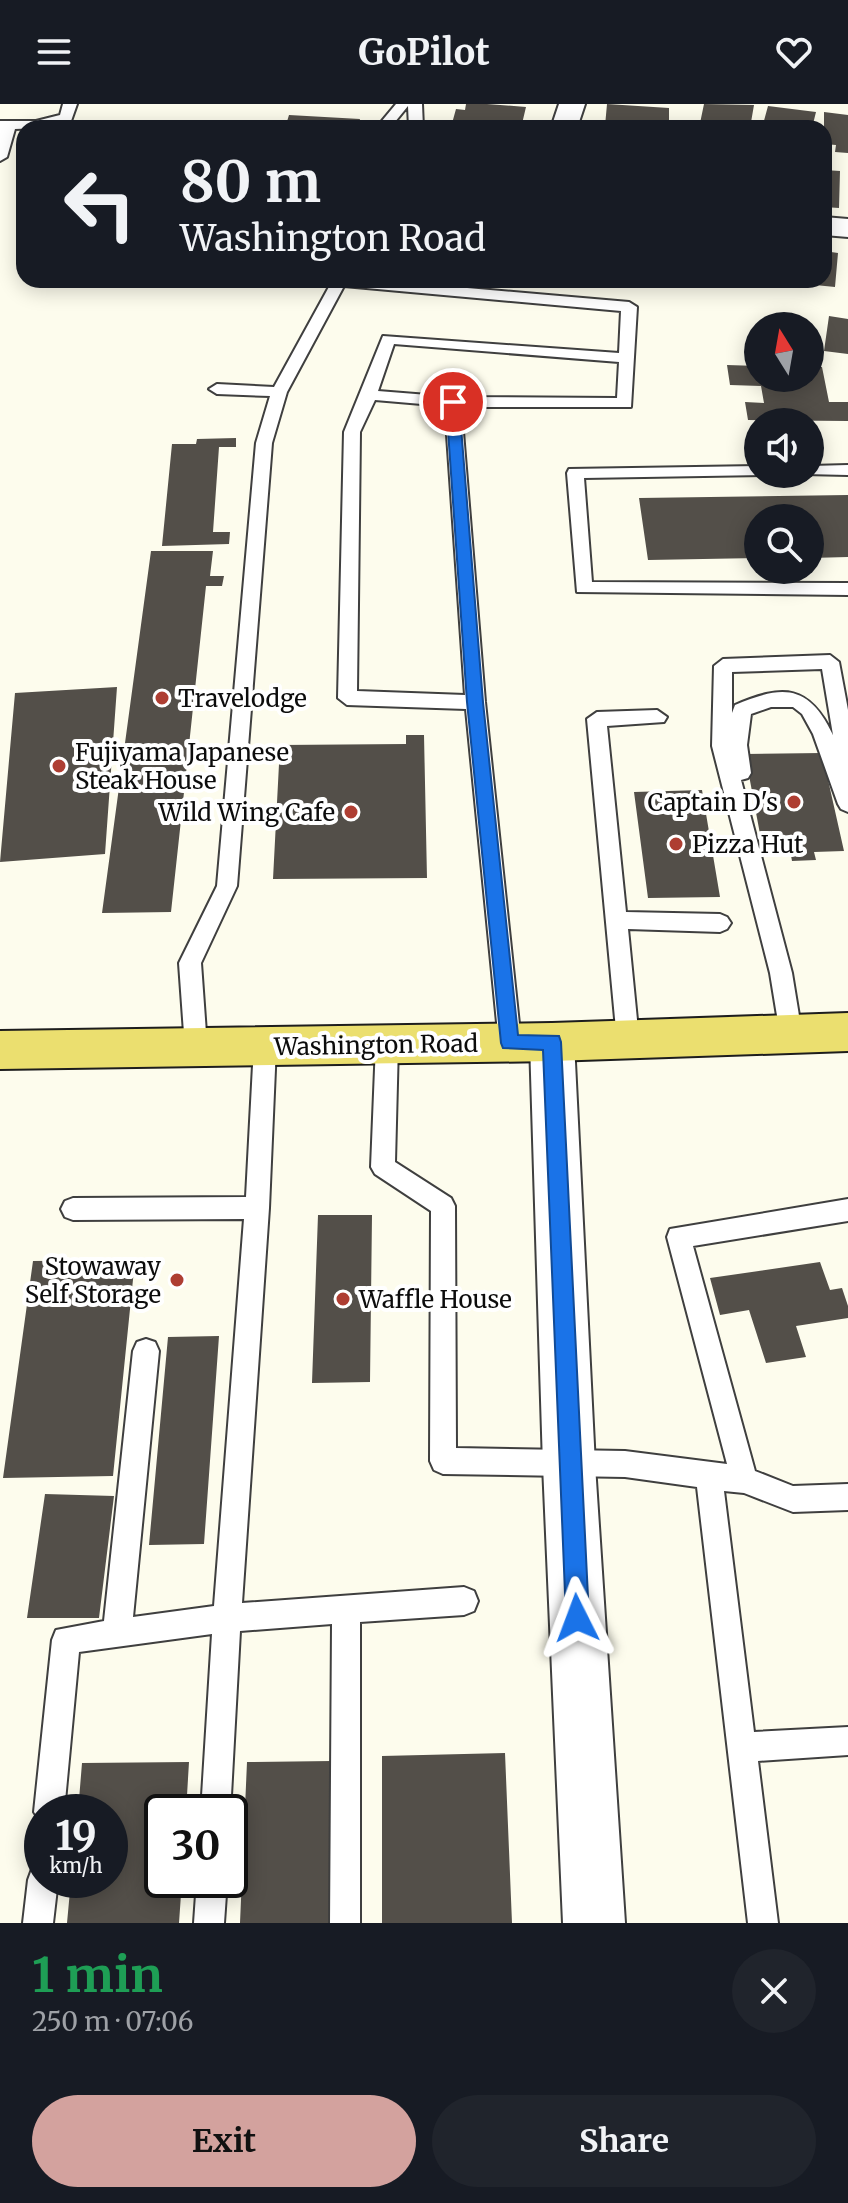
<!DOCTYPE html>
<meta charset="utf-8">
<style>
body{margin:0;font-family:Merriweather,serif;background:#20242c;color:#f1f3f6;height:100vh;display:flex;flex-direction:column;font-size:30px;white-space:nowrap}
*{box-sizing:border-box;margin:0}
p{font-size:26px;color:#9ea1a6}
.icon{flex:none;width:44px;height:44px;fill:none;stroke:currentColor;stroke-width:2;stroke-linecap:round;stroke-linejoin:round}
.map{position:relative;height:1819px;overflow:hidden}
.side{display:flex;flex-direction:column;background:#171b24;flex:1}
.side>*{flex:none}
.top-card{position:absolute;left:16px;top:16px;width:816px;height:168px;border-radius:24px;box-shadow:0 4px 20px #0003;background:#171b24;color:#f1f3f6;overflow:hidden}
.needle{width:52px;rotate:349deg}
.fabs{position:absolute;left:744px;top:208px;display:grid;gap:16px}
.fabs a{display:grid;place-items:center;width:80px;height:80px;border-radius:50%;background:#171b24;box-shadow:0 4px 20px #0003;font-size:40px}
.speed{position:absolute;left:24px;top:1690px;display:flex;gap:16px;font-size:40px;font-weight:700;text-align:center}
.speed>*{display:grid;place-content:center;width:104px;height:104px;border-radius:50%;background:#171b24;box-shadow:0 4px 20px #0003;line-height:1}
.speed small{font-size:20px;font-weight:400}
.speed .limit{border:4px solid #111;border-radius:12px;background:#fff;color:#111}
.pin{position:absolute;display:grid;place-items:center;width:68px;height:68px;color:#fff;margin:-34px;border:4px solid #fff;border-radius:50%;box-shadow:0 2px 8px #0007}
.me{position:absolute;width:88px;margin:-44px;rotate:357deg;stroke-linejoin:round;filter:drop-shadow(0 0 6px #0008)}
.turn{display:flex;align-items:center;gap:28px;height:168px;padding:0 32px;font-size:36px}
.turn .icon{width:104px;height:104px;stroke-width:2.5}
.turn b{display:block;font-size:56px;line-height:68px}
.round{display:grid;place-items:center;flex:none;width:84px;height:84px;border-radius:42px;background:#20242c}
.summary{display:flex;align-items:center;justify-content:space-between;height:136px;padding:0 32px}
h1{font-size:48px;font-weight:700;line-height:60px;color:#1e9e55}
.action{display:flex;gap:16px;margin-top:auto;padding:16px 32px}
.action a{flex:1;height:92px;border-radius:48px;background:#d3a29e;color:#111;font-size:32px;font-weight:700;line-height:92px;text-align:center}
.action a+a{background:#20242c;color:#f1f3f6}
header{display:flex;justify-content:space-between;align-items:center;height:104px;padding:0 32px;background:#171b24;font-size:36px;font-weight:700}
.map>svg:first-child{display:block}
.building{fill:#534f49}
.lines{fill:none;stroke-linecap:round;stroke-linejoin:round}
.lane-casing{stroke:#3f3f3f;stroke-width:4}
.street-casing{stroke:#3f3f3f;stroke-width:4}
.primary-casing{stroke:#1d1d1d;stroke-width:4}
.lane{fill:#fff;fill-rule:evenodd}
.street{fill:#fff;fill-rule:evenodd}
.primary{fill:#ebdf6f;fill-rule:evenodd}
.route{fill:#1a73e8;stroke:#114b97;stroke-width:2}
.poi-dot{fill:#ae3e32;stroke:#fff;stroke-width:3}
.labels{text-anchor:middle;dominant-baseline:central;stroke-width:8;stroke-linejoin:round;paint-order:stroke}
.poi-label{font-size:24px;fill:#0c0c0c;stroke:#fff;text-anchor:start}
.street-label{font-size:24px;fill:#0c0c0c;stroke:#fff}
</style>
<header><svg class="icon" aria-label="menu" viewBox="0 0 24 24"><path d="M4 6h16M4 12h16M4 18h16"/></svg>GoPilot<svg class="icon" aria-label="heart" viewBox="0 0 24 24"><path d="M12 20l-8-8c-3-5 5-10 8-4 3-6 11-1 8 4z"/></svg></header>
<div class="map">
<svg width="848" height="1819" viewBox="0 0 848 1819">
<rect width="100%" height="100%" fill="#fdfced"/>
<!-- building -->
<path class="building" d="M 466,0 L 487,0 L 526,3 L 521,24 L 451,23 L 456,5 L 465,6 Z
M 607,0 L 669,4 L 669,24 L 605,22 Z
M 704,0 L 754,1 L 750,24 L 699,24 Z
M 768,2 L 816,8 L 812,24 L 762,24 Z
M 824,8 L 848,11 L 848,49 L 835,48 L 836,41 L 824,40 Z
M 289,11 L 360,15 L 358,24 L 285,24 Z
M 824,66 L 840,67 L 839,104 L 824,103 Z
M 824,147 L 838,149 L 835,183 L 785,178 L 824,176 Z
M 829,212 L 848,215 L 848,250 L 824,247 Z
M 727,261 L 758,262 L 758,274 L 810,274 L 810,263 L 822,263 L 829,298 L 848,298 L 848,317 L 748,316 L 745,298 L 764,299 L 761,282 L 730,281 Z
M 236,334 L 236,343 L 219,343 L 213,428 L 230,428 L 229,440 L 162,442 L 172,340 L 196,340 L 197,335 Z
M 848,391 L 848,453 L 810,454 L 810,414 L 758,414 L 758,454 L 648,456 L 639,394 Z
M 151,447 L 213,447 L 210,472 L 224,472 L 222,482 L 206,482 L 182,707 L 199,707 L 198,715 L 181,716 L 171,808 L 102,809 Z
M 117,583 L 105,750 L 0,758 L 15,589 Z
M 406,631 L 424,631 L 427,774 L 273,775 L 280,641 L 406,640 Z
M 822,649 L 844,747 L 814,748 L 816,756 L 792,757 L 790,746 L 763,746 L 745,650 Z
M 702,686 L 720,793 L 648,794 L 634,688 Z
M 318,1111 L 372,1111 L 370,1278 L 312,1279 Z
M 135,1156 L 113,1372 L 3,1374 L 33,1157 Z
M 820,1158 L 830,1186 L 842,1184 L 848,1202 L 848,1214 L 796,1222 L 806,1253 L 766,1259 L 749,1206 L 720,1211 L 710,1174 Z
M 219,1232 L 204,1440 L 149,1441 L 168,1233 Z
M 45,1390 L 114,1392 L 99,1514 L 27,1514 Z
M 505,1649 L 512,1819 L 382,1819 L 382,1652 Z
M 332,1657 L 329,1819 L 240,1819 L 247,1658 Z
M 189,1658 L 186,1708 L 162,1708 L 162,1776 L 182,1776 L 179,1819 L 67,1819 L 71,1776 L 110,1776 L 110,1708 L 78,1708 L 82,1659 Z"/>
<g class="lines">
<defs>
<path id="lane" d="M 63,0 L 77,0 L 71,17 L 40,24 L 15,25 L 7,53 L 0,57 L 0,17 L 36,17 L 60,11 Z
M 396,0 L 422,0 L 423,24 L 409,24 L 408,2 L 390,24 L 376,24 Z
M 319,176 L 376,176 L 629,198 L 637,203 L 631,303 L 461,303 L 485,598 L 521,939 L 518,946 L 510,948 L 502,946 L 499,939 L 466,605 L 347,601 L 338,594 L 344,328 L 383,232 L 619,249 L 621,207 L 344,182 L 287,288 L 272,339 L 237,782 L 201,859 L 207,943 L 204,950 L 196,952 L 188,950 L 185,943 L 179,859 L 217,782 L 256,339 L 270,292 L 217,290 L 209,285 L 217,280 L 274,283 L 330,181 ZM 394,240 L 619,258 L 617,294 L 453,293 L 378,287 ZM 375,296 L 445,302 L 465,591 L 357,587 L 360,328 Z
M 848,361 L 848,371 L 804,370 L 810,370 L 810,362 Z
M 758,362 L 758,370 L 764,371 L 584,374 L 592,478 L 848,479 L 848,491 L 577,488 L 567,369 L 569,365 Z
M 830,551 L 839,558 L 848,606 L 848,708 L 841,705 L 838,700 L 813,630 L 802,610 L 793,603 L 771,603 L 751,610 L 747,641 L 751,669 L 748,674 L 741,676 L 792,869 L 802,930 L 799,937 L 791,939 L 783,937 L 780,930 L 770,869 L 712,642 L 714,562 L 723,555 ZM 822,565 L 833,631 C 809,581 784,580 735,601 L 732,609 L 732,568 Z
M 657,606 L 667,613 L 664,618 L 607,622 L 626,808 L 720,810 L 727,813 L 731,819 L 727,825 L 720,828 L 628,825 L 639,936 L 636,943 L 628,945 L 620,943 L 617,936 L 587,615 L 597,608 Z
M 387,931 L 395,933 L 398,940 L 395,1058 L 451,1094 L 455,1102 L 456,1344 L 625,1347 L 727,1360 L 667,1133 L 670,1125 L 848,1095 L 848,1117 L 693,1142 L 755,1367 L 793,1382 L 848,1380 L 848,1406 L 793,1408 L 744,1389 L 724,1387 L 754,1628 L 848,1623 L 848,1651 L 758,1657 L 778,1819 L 748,1819 L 697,1383 L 625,1373 L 443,1370 L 434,1366 L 430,1357 L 431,1107 L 375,1070 L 371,1063 L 376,940 L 379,933 Z
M 265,933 L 273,935 L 276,942 L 269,1104 L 242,1499 L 464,1483 L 474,1487 L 478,1497 L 474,1507 L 464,1511 L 360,1518 L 360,1819 L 330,1819 L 332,1520 L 240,1527 L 230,1710 L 201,1708 L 212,1530 L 79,1548 L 64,1708 L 42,1708 L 42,1720 L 34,1708 L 52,1536 L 56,1526 L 104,1517 L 133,1247 L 137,1238 L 146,1235 L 155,1238 L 159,1247 L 133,1513 L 214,1502 L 244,1115 L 73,1116 L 65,1113 L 61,1105 L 65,1097 L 73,1094 L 246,1093 L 254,942 L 257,935 Z
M 42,1761 L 42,1776 L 58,1776 L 53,1819 L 23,1819 L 28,1776 L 32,1765 Z
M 197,1776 L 227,1776 L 224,1819 L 194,1819 Z"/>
<path id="street" d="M 559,0 L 585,0 L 577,24 L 551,24 Z
M 824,113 L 848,115 L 848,133 L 824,131 Z
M 552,919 L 568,925 L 574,938 L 595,1361 L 625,1819 L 563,1819 L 543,1361 L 530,938 L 536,925 Z"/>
<path id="primary" d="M 848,909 L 848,947 L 552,957 L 0,965 L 0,927 L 552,919 Z"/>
</defs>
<!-- lane casing -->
<use href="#lane" class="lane-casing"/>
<!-- street casing -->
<use href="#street" class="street-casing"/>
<!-- primary casing -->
<use href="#primary" class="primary-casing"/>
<!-- lane -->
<use href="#lane" class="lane"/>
<!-- street -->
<use href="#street" class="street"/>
<!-- primary -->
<use href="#primary" class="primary"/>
</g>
<!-- route -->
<path class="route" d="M 453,294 L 459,298 L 483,598 L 518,931 L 559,932 L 561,938 L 589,1514 L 586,1522 L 577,1525 L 569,1522 L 566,1514 L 543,946 L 503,944 L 501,939 L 467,598 L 446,298 Z"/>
<!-- markers -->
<g class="poi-dot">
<circle cx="162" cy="594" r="8"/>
<circle cx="59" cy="662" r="8"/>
<circle cx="794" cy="698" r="8"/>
<circle cx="351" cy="708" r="8"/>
<circle cx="676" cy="740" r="8"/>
<circle cx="177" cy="1176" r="8"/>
<circle cx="343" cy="1195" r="8"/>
</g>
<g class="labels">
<!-- poi labels -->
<g class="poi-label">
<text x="178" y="594">Travelodge</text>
<text x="75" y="648">Fujiyama Japanese<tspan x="75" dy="28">Steak House</tspan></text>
<text x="778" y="698" text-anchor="end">Captain D's</text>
<text x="335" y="708" text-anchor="end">Wild Wing Cafe</text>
<text x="692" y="740">Pizza Hut</text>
<text x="161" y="1162" text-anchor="end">Stowaway<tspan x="161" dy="28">Self Storage</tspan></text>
<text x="359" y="1195">Waffle House</text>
</g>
<!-- street labels -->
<g class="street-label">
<text transform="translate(376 941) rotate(-1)">Washington Road</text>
</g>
</g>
</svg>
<div class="fabs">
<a><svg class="needle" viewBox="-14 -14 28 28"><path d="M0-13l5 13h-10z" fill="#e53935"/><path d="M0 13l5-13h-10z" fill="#9ea1a6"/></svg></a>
<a><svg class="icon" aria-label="sound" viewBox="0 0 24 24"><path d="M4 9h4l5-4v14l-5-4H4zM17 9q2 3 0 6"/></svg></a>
<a><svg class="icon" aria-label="search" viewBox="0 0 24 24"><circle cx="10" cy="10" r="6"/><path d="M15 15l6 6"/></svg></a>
</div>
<div class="speed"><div>19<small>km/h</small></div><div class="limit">30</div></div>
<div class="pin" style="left:453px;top:298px;background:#d93025"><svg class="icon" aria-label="arrive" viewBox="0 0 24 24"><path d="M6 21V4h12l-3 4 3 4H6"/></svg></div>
<svg class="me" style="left:577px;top:1514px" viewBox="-20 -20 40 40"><path d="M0-17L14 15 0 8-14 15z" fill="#1a73e8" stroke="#fff" stroke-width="4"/></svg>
<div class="top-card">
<div class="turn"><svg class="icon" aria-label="left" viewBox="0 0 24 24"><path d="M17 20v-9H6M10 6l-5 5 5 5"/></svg><div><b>80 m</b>Washington Road</div></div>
</div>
</div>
<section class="side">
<div class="summary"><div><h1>1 min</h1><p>250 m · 07:06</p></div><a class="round"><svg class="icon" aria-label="close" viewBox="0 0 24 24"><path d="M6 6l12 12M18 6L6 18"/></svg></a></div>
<div class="action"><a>Exit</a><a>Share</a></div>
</section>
